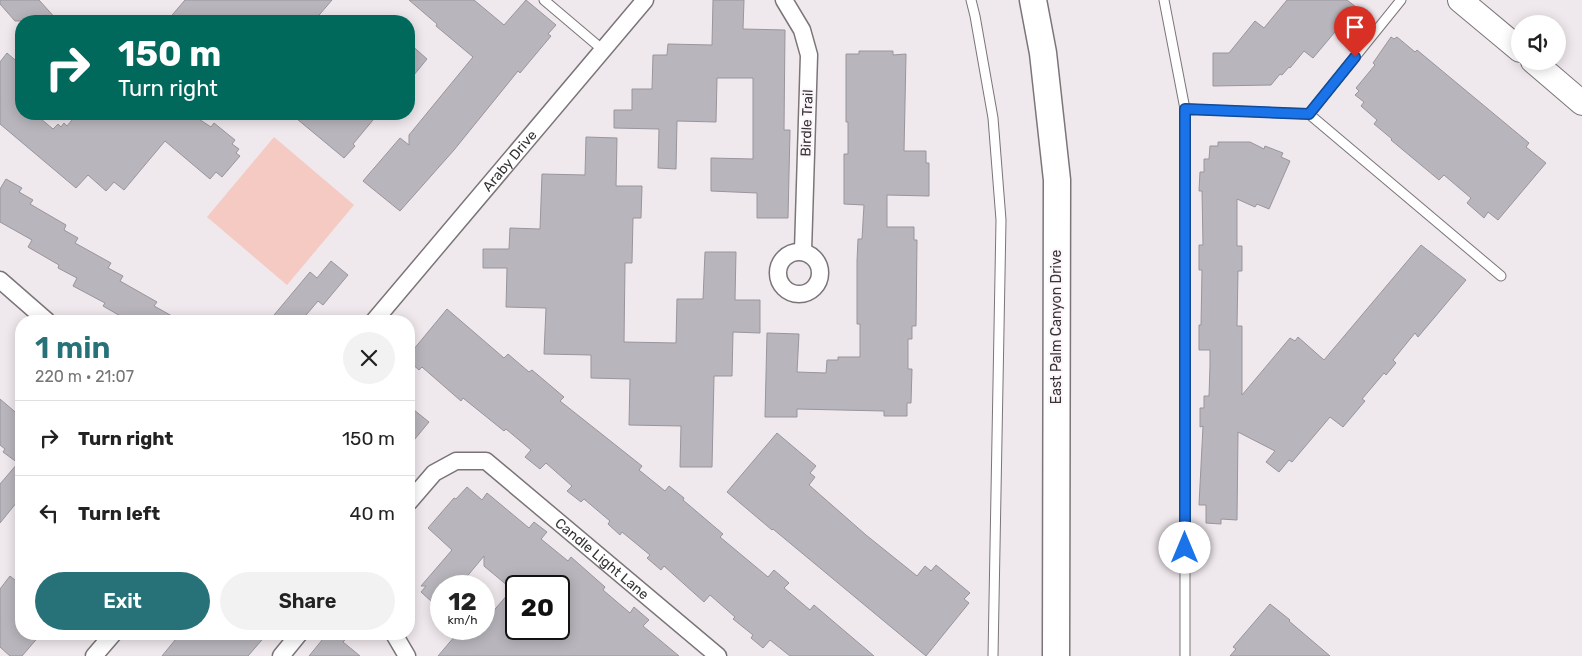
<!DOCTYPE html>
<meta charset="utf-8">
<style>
body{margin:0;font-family:Rubik,sans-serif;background:#f2f2f2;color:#222;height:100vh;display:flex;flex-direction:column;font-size:19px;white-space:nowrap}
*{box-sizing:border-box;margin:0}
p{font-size:16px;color:#767676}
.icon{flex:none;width:28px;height:28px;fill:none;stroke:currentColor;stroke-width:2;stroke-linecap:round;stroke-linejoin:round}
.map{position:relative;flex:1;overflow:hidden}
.sheet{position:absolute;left:15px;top:315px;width:400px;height:325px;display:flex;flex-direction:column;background:#fff;border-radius:20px;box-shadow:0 2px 12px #0003}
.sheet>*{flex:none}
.top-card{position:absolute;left:15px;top:15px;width:400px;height:105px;border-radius:20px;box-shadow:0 2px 12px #0003;background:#00695c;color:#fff;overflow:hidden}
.tools{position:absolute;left:1511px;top:15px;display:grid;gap:10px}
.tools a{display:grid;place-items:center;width:55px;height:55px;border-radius:50%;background:#fff;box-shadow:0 2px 12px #0003;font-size:25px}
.speed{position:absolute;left:430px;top:575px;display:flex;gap:10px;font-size:25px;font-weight:700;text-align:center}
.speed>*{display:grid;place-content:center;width:65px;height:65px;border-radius:50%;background:#fff;box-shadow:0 2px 12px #0003;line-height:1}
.speed small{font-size:12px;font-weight:400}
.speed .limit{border:2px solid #111;border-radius:8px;background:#fff;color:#111}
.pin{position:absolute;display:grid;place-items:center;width:42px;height:42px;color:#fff;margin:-51px -21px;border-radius:50% 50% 50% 0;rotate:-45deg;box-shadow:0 0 5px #0007}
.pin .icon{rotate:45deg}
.me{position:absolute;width:55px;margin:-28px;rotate:0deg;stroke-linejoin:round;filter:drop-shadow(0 0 4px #0008)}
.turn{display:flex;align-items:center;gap:18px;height:105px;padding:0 20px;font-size:22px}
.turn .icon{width:65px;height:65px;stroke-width:2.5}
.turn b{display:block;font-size:35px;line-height:42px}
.round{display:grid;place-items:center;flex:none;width:52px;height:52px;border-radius:26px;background:#f2f2f2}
.headline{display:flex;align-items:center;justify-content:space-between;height:85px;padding:0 20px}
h1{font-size:30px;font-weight:600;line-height:38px;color:#277178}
.button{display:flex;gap:10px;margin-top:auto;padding:10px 20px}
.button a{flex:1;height:58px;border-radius:30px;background:#277178;color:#fff;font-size:20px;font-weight:600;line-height:58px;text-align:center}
.button a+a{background:#f2f2f2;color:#222}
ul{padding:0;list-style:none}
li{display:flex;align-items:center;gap:15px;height:75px;padding:0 20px;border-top:1px solid #e0e0e0}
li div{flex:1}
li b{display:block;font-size:19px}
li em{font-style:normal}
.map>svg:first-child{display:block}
.green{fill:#f4cac3}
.building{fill:#b8b5bc;stroke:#99959c;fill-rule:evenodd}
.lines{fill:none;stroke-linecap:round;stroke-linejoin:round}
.lane-casing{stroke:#7b7579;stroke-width:11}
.street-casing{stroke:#7b7579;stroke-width:19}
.secondary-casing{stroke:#7b7579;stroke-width:26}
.primary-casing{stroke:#7b7579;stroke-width:29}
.lane{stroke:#fff;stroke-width:9}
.street{stroke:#fff;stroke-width:16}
.secondary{stroke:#fff;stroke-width:24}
.primary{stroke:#fff;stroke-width:26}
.route-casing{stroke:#114b97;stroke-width:12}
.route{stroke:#1a73e8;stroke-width:9}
.labels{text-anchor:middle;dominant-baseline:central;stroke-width:4;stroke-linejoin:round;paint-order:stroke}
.street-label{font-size:14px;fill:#363335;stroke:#fcf5fa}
</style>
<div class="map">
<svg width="1582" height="656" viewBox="0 0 1582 656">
<rect width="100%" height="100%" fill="#efe8ed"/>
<!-- green -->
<path class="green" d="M 274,137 L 354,205 L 287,285 L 207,217 Z"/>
<!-- building -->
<path class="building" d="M 0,0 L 39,0 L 58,21 L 15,21 L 0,4 Z
M 185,0 L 332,0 L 314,21 L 167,21 Z
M 409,0 L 474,0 L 504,25 L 526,0 L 556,25 L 548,34 L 551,36 L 520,73 L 518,71 L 454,150 L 400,211 L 363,181 L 400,138 L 409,145 L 409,135 L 473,57 L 436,26 L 437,24 Z
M 713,0 L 744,0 L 743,29 L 785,30 L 784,130 L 790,130 L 788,218 L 757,218 L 757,193 L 711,191 L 711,158 L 753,159 L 753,78 L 717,78 L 716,122 L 677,121 L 676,169 L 658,168 L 659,129 L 614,128 L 614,110 L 632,110 L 632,89 L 652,89 L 653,55 L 667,55 L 668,44 L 712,45 Z
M 1287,0 L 1347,0 L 1356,7 L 1313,58 L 1304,51 L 1290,68 L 1289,67 L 1282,75 L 1280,74 L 1271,85 L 1213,86 L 1213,53 L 1229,53 L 1255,21 L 1264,28 Z
M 1391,37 L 1394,39 L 1397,37 L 1415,52 L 1417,50 L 1529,143 L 1526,147 L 1546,163 L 1498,220 L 1488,212 L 1484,218 L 1467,203 L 1471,198 L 1444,175 L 1439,180 L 1391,140 L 1392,139 L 1374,124 L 1377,120 L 1361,106 L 1364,102 L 1355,95 L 1359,91 L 1356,88 L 1375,65 L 1373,63 Z
M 409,43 L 427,59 L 409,81 Z
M 859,51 L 893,51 L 893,55 L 906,54 L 904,151 L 926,151 L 926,163 L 929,163 L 929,196 L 887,195 L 887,227 L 914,227 L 914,240 L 917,240 L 916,326 L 912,326 L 912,339 L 908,339 L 908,369 L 912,369 L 911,403 L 907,403 L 907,416 L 884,416 L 884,411 L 797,409 L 797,417 L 765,417 L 767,333 L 799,334 L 797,372 L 826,373 L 827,360 L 838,360 L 838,357 L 860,357 L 860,324 L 857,324 L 857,261 L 858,239 L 862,239 L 864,205 L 844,204 L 844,154 L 848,154 L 848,122 L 846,122 L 846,54 L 859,54 Z
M 7,53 L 21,65 L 21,114 L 35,114 L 53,129 L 58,124 L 61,127 L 64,123 L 67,126 L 77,114 L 191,114 L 211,127 L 214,123 L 235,140 L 232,144 L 239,149 L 236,153 L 240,156 L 222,177 L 216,172 L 210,179 L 165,141 L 124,190 L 114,182 L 106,191 L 88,175 L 76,188 L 0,124 L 0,62 Z
M 291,114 L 378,114 L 353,144 L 355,146 L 344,158 Z
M 586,137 L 617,138 L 616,186 L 642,186 L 641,218 L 633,218 L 632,263 L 625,263 L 624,342 L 676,343 L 677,299 L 703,299 L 705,252 L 736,252 L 735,300 L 760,300 L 760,333 L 733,332 L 732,376 L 714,376 L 712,467 L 680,467 L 681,426 L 629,425 L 630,379 L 591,378 L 591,355 L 544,354 L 546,308 L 506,307 L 507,268 L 483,268 L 483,249 L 509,249 L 510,228 L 540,229 L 542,174 L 585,175 Z
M 1218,142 L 1250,142 L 1264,149 L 1265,146 L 1283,153 L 1281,157 L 1290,161 L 1269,209 L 1257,204 L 1255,207 L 1237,199 L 1237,246 L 1242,246 L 1242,271 L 1238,271 L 1237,326 L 1242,326 L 1242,395 L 1290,338 L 1295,341 L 1298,337 L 1324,360 L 1421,245 L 1466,280 L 1418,337 L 1415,333 L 1393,360 L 1396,363 L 1386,375 L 1384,373 L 1362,399 L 1365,401 L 1343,427 L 1330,417 L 1292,462 L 1289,460 L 1279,472 L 1266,462 L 1275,451 L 1238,432 L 1237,520 L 1221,519 L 1221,524 L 1206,523 L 1206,505 L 1199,505 L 1203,426 L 1200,427 L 1200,408 L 1204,408 L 1204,396 L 1209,396 L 1210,366 L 1210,350 L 1199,350 L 1199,325 L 1201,325 L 1202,270 L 1199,270 L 1199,245 L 1203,245 L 1202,191 L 1199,191 L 1200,172 L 1204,172 L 1204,159 L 1209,159 L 1210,146 L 1218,146 Z
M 6,179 L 22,188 L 19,192 L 33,200 L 30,204 L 66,225 L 64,230 L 78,238 L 75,243 L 111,263 L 108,268 L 123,276 L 120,281 L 157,302 L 154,306 L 181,321 L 120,321 L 122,317 L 103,306 L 105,303 L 73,286 L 77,278 L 58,268 L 59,265 L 28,247 L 32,240 L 0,222 L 0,189 Z
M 331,261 L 348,275 L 323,305 L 318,301 L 301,321 L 269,321 L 310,272 L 317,278 Z
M 447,309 L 504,358 L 508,354 L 529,372 L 532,370 L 564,397 L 560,401 L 642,466 L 639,470 L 665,491 L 669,486 L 684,498 L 683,500 L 723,534 L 720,537 L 768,577 L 774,570 L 789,583 L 784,588 L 810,610 L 814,605 L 874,656 L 790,656 L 770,640 L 763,648 L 751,638 L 753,635 L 733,619 L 735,617 L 710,595 L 704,602 L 664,566 L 661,570 L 647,558 L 650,555 L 622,532 L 620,535 L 608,524 L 610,521 L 584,499 L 581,502 L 567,491 L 572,486 L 546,463 L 540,469 L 525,457 L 531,450 L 506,429 L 504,431 L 463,398 L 461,401 L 422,367 L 419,370 L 409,361 L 409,355 Z
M 0,399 L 21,417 L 21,497 L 0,523 L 0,484 L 18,463 L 3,452 L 5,449 L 0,445 Z
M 409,406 L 429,422 L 409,446 Z
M 777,433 L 816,466 L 810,473 L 815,477 L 809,485 L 866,535 L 917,576 L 925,566 L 931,571 L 936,565 L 970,593 L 964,599 L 969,603 L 926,656 L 773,529 L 772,530 L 727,492 Z
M 467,487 L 482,500 L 487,493 L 529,528 L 534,522 L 547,532 L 541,539 L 568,561 L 571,557 L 605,587 L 603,590 L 630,613 L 634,607 L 649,620 L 643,626 L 679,656 L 438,656 L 461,629 L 484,629 L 484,609 L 490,615 L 515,586 L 508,586 L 484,566 L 484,556 L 459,586 L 441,586 L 441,610 L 421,592 L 426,586 L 421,586 L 452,550 L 428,528 L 454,498 L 456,499 ZM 516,586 L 559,586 L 559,629 L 516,629 Z
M 10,576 L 21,585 L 21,634 L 41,634 L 22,656 L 10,656 L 0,647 L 0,589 Z
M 1270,604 L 1290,620 L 1289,621 L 1330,656 L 1230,656 L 1236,649 L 1233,647 Z
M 180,634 L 267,634 L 248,656 L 162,656 Z
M 327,634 L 350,634 L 343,642 L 360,656 L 309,656 Z"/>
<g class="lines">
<defs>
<path id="lane" d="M 544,0 L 603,50
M 971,0 L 975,16 L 993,118 L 1001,220 L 993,656
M 1164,0 L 1185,109
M 1309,114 L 1501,276
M 1185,656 L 1185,109 L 1309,114 L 1401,0"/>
<g id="street">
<path d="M 784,0 L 802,30 L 809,55 L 803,251"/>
<circle cx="799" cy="273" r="21"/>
<path d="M 0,280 L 47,321"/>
<path id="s1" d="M 374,321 L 645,0"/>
<path id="s2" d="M 409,502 L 434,473 L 456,461 L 486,461 L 718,656"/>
<path d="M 394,634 L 407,656"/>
<path d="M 94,656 L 113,634"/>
<path d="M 281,656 L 299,634"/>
</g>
<path id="secondary" d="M 1460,0 L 1520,50
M 1533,61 L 1582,103"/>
<path id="primary" d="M 1033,0 L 1043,53 L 1057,180 L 1056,656"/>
</defs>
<!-- lane casing -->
<use href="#lane" class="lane-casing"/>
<!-- street casing -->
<use href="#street" class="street-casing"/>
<!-- secondary casing -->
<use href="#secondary" class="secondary-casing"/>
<!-- primary casing -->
<use href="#primary" class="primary-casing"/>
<!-- lane -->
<use href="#lane" class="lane"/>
<!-- street -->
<use href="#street" class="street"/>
<!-- secondary -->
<use href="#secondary" class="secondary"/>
<!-- primary -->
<use href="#primary" class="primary"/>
</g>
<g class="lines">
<defs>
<path id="route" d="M 1185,548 L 1185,109 L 1309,114 L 1355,57"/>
</defs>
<!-- route casing -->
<use href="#route" class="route-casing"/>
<!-- route -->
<use href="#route" class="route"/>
</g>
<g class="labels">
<!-- street labels -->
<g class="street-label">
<text transform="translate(807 123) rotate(-88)">Birdle Trail</text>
<text stroke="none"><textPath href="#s1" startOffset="210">Araby Drive</textPath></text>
<text transform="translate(1056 327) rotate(-90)">East Palm Canyon Drive</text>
<text stroke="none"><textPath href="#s2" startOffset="245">Candle Light Lane</textPath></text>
</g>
</g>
</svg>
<div class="tools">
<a><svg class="icon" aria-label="sound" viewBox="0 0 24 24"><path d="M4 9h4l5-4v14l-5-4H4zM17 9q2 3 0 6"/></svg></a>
</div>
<div class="speed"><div>12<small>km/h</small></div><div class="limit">20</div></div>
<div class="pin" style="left:1355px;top:57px;background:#d93025"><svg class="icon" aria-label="arrive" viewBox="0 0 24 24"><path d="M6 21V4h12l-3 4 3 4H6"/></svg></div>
<svg class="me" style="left:1185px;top:548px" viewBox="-20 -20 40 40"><circle r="19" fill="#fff"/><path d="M0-13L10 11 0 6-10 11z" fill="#1a73e8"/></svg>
<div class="top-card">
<div class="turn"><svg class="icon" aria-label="right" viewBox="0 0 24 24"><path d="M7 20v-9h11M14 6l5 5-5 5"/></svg><div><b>150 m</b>Turn right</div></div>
</div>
<section class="sheet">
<div class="headline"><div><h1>1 min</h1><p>220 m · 21:07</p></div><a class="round"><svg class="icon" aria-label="close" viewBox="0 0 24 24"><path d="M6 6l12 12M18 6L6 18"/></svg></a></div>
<ul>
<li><svg class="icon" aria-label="right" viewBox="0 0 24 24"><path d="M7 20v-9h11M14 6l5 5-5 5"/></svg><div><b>Turn right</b></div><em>150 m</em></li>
<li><svg class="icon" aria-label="left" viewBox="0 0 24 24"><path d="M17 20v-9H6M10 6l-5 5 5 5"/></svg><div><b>Turn left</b></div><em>40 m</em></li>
</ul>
<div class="button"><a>Exit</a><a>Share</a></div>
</section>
</div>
